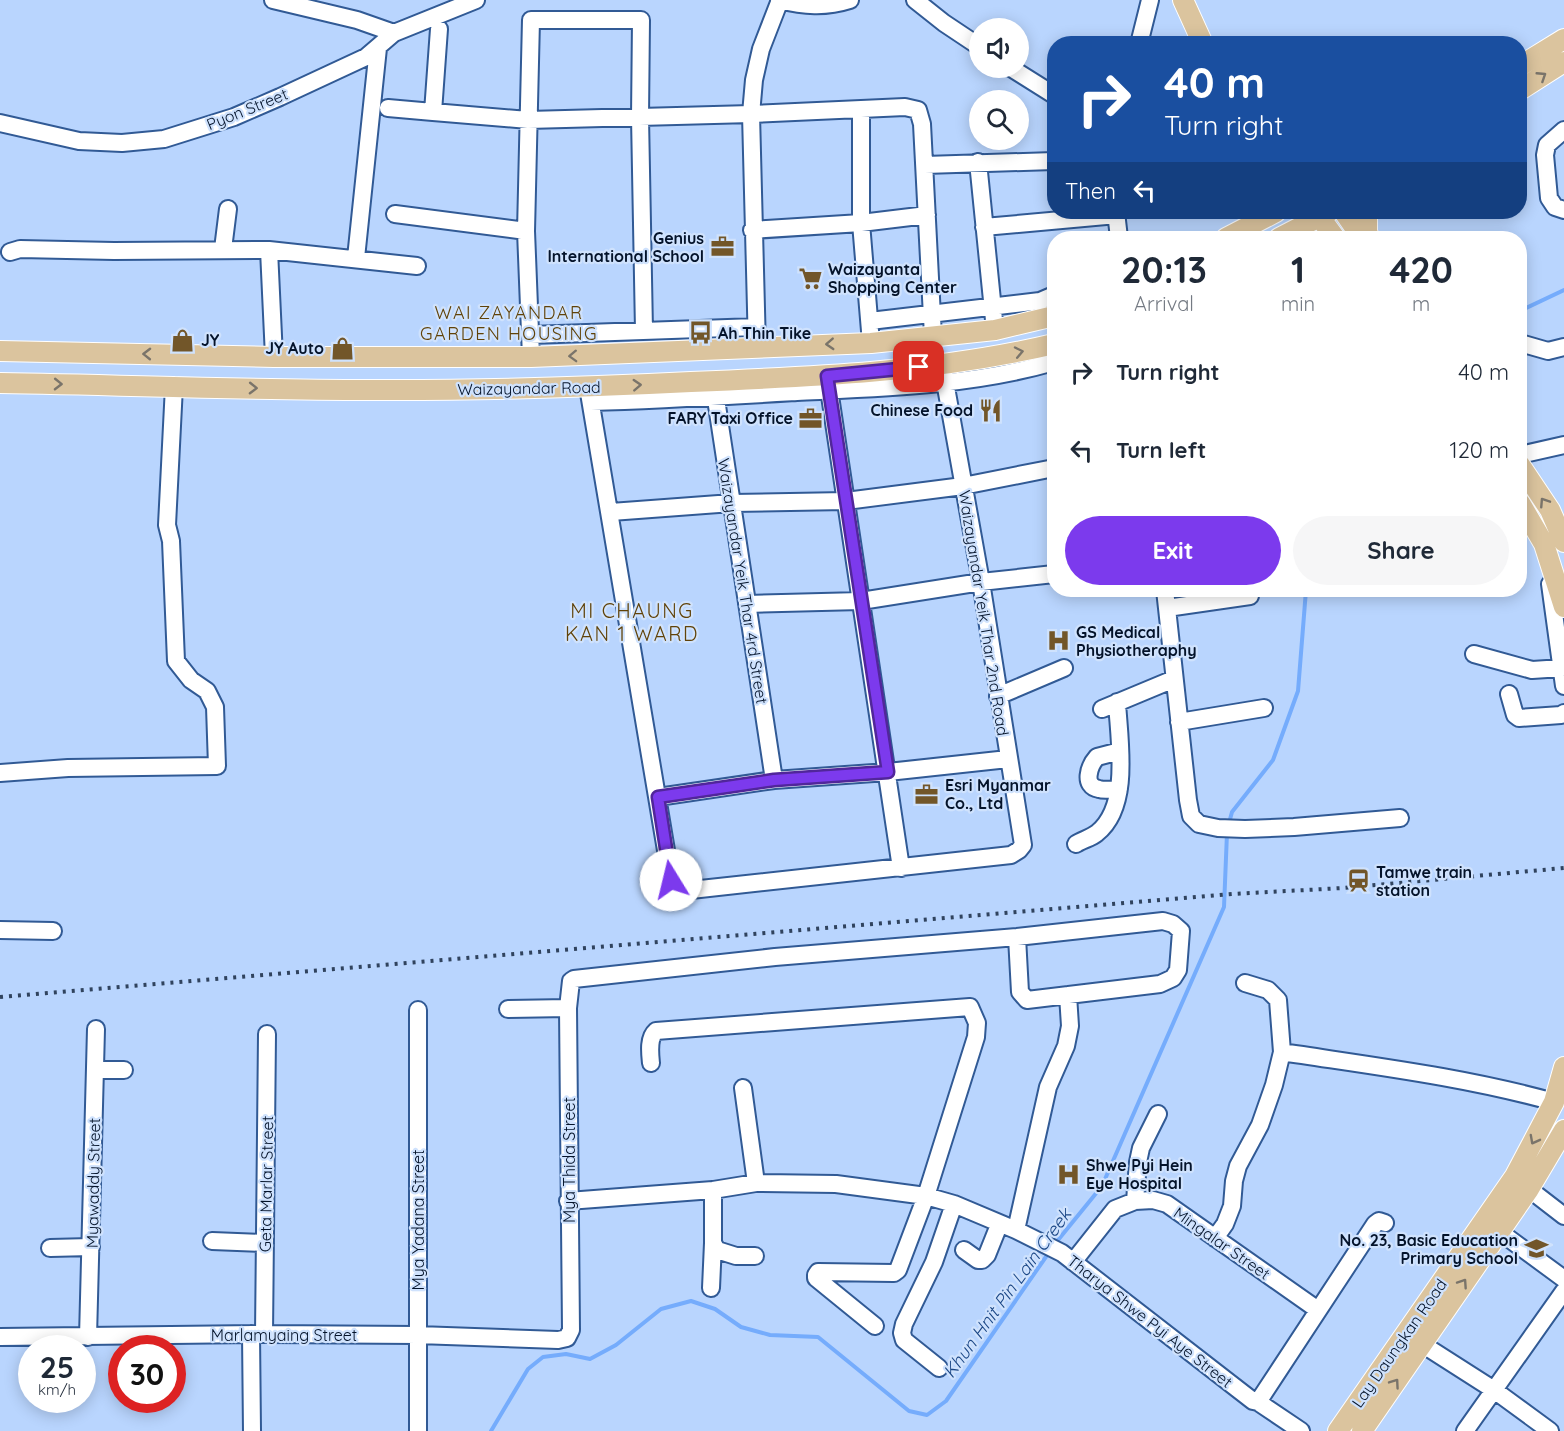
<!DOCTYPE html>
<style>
body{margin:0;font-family:Quicksand,sans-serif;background:#f6f6f7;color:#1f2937;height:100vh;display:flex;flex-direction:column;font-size:22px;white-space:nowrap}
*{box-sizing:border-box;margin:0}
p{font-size:20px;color:#747a83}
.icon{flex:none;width:33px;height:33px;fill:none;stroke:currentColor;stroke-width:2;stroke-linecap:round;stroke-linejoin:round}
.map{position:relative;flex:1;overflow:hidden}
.panel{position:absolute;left:1047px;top:231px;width:480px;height:366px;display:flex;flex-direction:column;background:#fff;border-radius:24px;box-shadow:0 3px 15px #0003}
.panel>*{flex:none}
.hud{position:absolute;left:1047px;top:36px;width:480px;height:183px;border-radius:24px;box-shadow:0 3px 15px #0003;background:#1a4fa0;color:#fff;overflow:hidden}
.buttons{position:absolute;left:969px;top:18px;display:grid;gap:12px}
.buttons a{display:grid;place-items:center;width:60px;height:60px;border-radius:50%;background:#fff;box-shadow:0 3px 15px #0003;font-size:30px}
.speed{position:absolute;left:18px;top:1335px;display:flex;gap:12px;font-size:30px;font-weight:700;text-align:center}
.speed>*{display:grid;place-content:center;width:78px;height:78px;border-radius:50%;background:#fff;box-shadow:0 3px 15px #0003;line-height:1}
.speed small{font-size:15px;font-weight:400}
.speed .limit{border:9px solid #d22;background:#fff;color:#111}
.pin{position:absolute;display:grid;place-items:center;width:51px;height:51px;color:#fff;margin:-26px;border-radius:12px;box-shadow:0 3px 9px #0006}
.me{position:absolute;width:66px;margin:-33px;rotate:351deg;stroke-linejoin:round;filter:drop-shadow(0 0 4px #0008)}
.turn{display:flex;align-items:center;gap:21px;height:126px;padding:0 18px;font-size:27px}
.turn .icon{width:78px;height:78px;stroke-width:2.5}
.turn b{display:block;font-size:42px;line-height:51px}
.then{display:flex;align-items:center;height:57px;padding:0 18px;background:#0003;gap:12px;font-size:22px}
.eta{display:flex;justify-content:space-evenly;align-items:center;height:102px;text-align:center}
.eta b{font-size:36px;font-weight:700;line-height:42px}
.primary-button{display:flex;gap:12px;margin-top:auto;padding:12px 18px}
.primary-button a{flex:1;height:69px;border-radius:36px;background:#7c3aed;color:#fff;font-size:24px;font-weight:700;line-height:69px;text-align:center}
.primary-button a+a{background:#f6f6f7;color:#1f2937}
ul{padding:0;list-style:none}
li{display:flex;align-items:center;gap:18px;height:78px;padding:0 18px}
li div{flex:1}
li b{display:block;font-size:22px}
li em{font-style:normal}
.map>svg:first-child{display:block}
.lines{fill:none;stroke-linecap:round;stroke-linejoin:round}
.stream{stroke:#75acfc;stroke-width:4}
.minor-casing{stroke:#315a95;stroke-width:20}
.major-casing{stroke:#fff;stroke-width:22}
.minor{stroke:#fff;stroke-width:16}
.major{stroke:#dbc49e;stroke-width:20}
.rail{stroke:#30435e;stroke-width:4;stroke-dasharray:3 6;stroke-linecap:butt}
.oneway{stroke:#7a746a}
.route-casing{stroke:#51269a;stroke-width:15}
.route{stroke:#7c3aed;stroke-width:10}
.labels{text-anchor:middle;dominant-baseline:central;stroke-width:4.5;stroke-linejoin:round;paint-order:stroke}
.street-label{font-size:16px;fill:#04132a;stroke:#cfe2fd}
.poi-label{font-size:16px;font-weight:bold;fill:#04132a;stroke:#cfe2fd;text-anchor:start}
.neighbourhood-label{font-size:18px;letter-spacing:1.5px;fill:#604208;stroke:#cfe2fd}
.water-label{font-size:18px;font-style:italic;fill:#1b4786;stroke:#cfe2fd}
.quarter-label{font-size:20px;letter-spacing:1.5px;fill:#604208;stroke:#cfe2fd}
</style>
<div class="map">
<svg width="1564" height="1431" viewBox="0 0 1564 1431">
<rect width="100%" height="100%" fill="#b9d5fe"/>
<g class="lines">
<!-- stream -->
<path class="stream" d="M 1520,311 L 1564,290
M 1229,823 L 1232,812 L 1273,760 L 1298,691 L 1306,590
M 1054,1245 L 1102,1186 L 1224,907 L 1227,833
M 491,1431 L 528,1369 L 543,1357 L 566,1354 L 590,1359 L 616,1345 L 661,1309 L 691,1301 L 715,1309 L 741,1327 L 770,1335 L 818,1337 L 909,1411 L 927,1415 L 946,1401 L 1050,1251"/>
<defs>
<path id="minor" d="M 273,0 L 357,20 L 394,33
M 779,0 C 804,6 825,8 850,0
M 915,0 L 944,23 L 980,47
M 1139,44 L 1150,0
M 1011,68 L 1054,95
M 388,108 L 433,112 L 439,29
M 861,109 L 861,223 L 871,343
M 433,112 L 528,120 L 751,114 L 905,107 L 918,110 L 922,124 L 933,336
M 0,123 L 79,141 L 122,143 L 164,139 L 234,117 L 280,97 L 366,57 L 394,33 L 476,0
M 1564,130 L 1547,145 L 1545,155 L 1549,198 L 1555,207 L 1564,210
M 978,162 L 995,330
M 925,165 L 1054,161
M 1116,212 L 1119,238
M 395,214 L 526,231
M 984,227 L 1117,215
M 752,230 L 861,223 L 927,215
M 223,249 L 228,209
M 269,250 L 274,357
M 10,252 L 20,249 L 114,251 L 269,250 L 417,266
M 356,258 L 378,48
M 870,321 L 1040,301 L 1054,295
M 530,335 L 756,327
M 1520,343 L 1548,351 L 1564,347
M 757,348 L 751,114 L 754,80 L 761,49 L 780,0
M 531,357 L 526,231 L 531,20 L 641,20 L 640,117 L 644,331
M 827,376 L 901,868
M 714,386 L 774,780
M 588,387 L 671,880 L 676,887 L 682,891 L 1011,855 L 1019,850 L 1023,845 L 981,582 L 942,365
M 591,402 C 660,400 728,396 797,392 C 882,388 971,386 1054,362
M 1520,455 L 1564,445
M 611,512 L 732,503 L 846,501 L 963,486 L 1054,468
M 1550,584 L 1564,686
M 1165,590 L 1188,800 L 1191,816 L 1199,824 L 1218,828 L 1245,829 L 1294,827 L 1400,818
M 747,604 L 861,601 L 981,582 L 1054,574
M 1167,608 L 1250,596
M 1474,654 L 1532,670 L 1562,668
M 1509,694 L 1515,715 L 1519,718 L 1561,715 L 1564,713
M 998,696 L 1064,668
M 1102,709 L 1174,679
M 1179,722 L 1264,708
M 0,773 L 68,768 L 217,766 L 215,707 L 207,691 L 191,680 L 176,661 L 171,541 L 167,525 L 174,386
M 1119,789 C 1113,789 1105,791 1099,789 C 1082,786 1089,766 1097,757 L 1120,751
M 658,797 L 774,780 L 888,772 L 1008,759
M 1076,844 C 1082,840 1091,838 1097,833 C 1131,806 1119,740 1117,702
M 0,930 L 53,931
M 508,1009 L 568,1008
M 418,1010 L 418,1431
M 1282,1052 C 1373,1066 1465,1077 1554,1102
M 651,1063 C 650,1053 648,1038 656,1031 L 970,1007 L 977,1023 L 976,1037 L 926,1196 L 898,1270 L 894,1273 L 818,1272 L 816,1275 L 816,1278 L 875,1326
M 95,1070 L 124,1070
M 743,1088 L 756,1183
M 1529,1189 L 1564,1216
M 713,1190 L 713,1243 L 717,1250 L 736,1256 L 755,1256
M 568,1201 L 713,1190 L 756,1183 L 836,1184 L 926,1196 L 954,1204 L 1016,1230 L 1062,1253 L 1253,1401 L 1258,1402 L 1301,1431
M 1135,1201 L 1138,1162 L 1141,1148 L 1158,1114
M 1016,1230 L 1048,1087 L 1066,1046 L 1070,1026 L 1068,995
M 1500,1232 L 1564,1279
M 1215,1238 L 1225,1224 L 1232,1206 L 1234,1181 L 1238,1166 L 1260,1125 L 1274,1085 L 1282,1052 L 1278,1000 L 1268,990 L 1245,983
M 212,1241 L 265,1243
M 50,1248 L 91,1247
M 964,1250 L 978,1260 L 982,1260 L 987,1255 L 999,1225
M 1073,1262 L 1115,1209 L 1135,1201 L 1153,1200 L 1167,1204 L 1318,1310
M 711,1288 L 713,1243
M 251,1334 L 252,1431
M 264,1334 L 267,1034
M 0,1337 L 264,1334 L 418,1335 L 558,1340 L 567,1338 L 571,1330 L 568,1008 L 571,981 L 574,979 L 775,957 L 1017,937 L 1163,921 L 1173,924 L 1181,931 L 1178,970 L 1173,978 L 1160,984 L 1027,1000 L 1020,992 L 1017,937
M 88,1337 L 96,1029
M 1422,1344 L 1494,1390 L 1550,1431
M 939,1368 L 904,1340 L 902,1333 L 904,1324 L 934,1262 L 954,1204
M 1258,1402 L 1375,1224 L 1379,1221 L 1385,1223
M 1465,1431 L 1564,1291"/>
<path id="major" d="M 1183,0 L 1203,44
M 1520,66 L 1564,39
M 1520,90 L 1564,62
M 1316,212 L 1335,238
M 1344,212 L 1362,238
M 1367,212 L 1367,231 L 1369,238
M 1226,238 L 1276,212
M 1279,238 L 1329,212
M 0,351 L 274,357 L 531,357 L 871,343 L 995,330 L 1054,316
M 0,383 C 131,385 262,391 393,390 C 492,390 592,387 691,382 C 813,377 935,372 1054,344
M 1520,465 L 1550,510 L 1564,542
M 1520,503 L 1544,544 L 1564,607
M 1338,1431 L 1515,1176 L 1554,1102 L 1564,1067
M 1362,1431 L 1529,1189 L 1564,1130"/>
</defs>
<!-- minor casing -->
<use href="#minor" class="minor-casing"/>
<!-- major casing -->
<use href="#major" class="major-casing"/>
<!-- minor -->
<use href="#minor" class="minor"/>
<!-- major -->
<use href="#major" class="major"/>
<!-- rail -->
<path class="rail" d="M 0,997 L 1232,894 L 1343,888 L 1564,868"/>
</g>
<!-- one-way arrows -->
<defs><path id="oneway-chevron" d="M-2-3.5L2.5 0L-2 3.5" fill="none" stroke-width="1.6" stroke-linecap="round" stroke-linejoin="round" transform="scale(1.5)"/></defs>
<g class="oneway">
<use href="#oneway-chevron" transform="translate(1542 76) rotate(-33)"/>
<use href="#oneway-chevron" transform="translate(830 344) rotate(177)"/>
<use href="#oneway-chevron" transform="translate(1019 352) rotate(-12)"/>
<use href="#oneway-chevron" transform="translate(147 354) rotate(-179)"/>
<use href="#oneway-chevron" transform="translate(573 356) rotate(178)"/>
<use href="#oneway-chevron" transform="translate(58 384) rotate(1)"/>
<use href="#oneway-chevron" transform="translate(637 385) rotate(-3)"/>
<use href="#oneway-chevron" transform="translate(253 388) rotate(1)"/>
<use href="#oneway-chevron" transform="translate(1544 502) rotate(-123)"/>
<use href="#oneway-chevron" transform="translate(1534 1140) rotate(118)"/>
<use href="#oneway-chevron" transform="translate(1463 1283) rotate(-56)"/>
<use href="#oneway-chevron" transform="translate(1395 1383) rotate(-55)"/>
</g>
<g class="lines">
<defs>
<path id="route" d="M 671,880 L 658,797 L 774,780 L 888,772 L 827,376 L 919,367"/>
</defs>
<!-- route casing -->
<use href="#route" class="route-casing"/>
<!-- route -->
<use href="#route" class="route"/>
</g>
<!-- icons -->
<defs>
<symbol id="office-bare" viewBox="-9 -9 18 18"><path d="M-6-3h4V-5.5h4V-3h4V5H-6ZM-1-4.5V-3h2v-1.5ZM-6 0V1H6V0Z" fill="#725629" stroke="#cfe2fd" stroke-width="2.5" paint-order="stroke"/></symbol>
<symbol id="supermarket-bare" viewBox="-9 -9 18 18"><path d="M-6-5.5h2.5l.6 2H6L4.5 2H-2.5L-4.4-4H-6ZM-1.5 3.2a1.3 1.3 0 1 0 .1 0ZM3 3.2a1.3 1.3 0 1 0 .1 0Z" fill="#725629" stroke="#cfe2fd" stroke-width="2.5" paint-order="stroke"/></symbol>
<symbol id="bus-bare" viewBox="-9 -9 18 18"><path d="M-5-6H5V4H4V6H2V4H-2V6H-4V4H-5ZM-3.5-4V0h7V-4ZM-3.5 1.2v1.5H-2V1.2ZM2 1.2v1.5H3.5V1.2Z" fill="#725629" stroke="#cfe2fd" stroke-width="2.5" paint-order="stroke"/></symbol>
<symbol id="shop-bare" viewBox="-9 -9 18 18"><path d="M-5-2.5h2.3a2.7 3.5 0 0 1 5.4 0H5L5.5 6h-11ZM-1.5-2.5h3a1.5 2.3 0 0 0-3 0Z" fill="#725629" stroke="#cfe2fd" stroke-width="2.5" paint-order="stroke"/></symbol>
<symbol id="restaurant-bare" viewBox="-9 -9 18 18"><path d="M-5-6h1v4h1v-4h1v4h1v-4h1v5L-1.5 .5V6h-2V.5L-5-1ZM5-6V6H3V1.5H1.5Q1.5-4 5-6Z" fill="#725629" stroke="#cfe2fd" stroke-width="2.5" paint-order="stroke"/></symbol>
<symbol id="hospital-bare" viewBox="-9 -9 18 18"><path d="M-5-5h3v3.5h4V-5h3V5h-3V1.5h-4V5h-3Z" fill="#725629" stroke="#cfe2fd" stroke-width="2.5" paint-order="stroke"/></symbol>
<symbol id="station-bare" viewBox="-9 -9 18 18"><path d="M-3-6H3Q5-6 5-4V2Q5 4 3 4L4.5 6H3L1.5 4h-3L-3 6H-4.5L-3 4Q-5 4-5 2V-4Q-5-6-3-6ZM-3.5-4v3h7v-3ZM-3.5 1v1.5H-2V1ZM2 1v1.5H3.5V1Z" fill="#725629" stroke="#cfe2fd" stroke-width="2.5" paint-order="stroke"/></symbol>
<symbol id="school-bare" viewBox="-9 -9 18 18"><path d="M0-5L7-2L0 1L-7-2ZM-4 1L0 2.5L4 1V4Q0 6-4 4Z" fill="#725629" stroke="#cfe2fd" stroke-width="2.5" paint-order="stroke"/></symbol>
</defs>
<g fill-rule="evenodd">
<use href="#office-bare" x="706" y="230" width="33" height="33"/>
<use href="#supermarket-bare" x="794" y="262" width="33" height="33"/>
<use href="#bus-bare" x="684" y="316" width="33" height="33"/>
<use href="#shop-bare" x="166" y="324" width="33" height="33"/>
<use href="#shop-bare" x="326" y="332" width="33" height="33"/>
<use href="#restaurant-bare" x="974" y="394" width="33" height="33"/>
<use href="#office-bare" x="794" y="402" width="33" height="33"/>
<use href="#hospital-bare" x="1042" y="624" width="33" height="33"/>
<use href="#office-bare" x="910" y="778" width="33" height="33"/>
<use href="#station-bare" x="1342" y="864" width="33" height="33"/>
<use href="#hospital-bare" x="1052" y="1158" width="33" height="33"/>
<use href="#school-bare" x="1520" y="1232" width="33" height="33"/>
</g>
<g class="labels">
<!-- street labels -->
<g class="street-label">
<text transform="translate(247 109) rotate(-22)">Pyon Street</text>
<text transform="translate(529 388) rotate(-1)">Waizayandar Road</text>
<text transform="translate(743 581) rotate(81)">Waizayandar Yeik Thar 4rd Street</text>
<text transform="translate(984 613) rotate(81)">Waizayandar Yeik Thar 2nd Road</text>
<text transform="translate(569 1160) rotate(-90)">Mya Thida Street</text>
<text transform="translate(93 1183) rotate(-89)">Myawaddy Street</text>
<text transform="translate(266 1184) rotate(-89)">Geta Marlar Street</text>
<text transform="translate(418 1220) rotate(-90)">Mya Yadana Street</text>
<text transform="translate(1222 1243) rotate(35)">Mingalar Street</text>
<text transform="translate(1150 1321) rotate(38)">Tharya Shwe Pyi Aye Street</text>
<text x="284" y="1335">Marlamyaing Street</text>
<text transform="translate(1399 1343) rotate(-55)">Lay Daungkan Road</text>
</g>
<!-- poi labels -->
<g class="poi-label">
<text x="704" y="238" text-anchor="end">Genius<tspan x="704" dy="18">International School</tspan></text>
<text x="828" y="269">Waizayanta<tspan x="828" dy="18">Shopping Center</tspan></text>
<text x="718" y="333">Ah Thin Tike</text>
<text x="201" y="340">JY</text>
<text x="324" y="348" text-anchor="end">JY Auto</text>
<text x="973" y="410" text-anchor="end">Chinese Food</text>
<text x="793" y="418" text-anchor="end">FARY Taxi Office</text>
<text x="1076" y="632">GS Medical<tspan x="1076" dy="18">Physiotheraphy</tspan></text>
<text x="945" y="785">Esri Myanmar<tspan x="945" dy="18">Co., Ltd</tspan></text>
<text x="1376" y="872">Tamwe train<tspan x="1376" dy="18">station</tspan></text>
<text x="1086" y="1165">Shwe Pyi Hein<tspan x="1086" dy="18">Eye Hospital</tspan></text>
<text x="1518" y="1240" text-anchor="end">No. 23, Basic Education<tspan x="1518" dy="18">Primary School</tspan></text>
</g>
<!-- neighbourhood labels -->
<g class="neighbourhood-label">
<text x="509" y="312">WAI ZAYANDAR<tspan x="509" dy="21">GARDEN HOUSING</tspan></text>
</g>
<!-- water labels -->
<g class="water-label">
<text transform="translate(1007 1293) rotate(-54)">Khun Hnit Pin Lain Creek</text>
</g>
<!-- quarter labels -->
<g class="quarter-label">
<text x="632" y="610">MI CHAUNG<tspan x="632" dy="23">KAN 1 WARD</tspan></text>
</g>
</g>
</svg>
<div class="buttons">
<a><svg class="icon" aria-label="sound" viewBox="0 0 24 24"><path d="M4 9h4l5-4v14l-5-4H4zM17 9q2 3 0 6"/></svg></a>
<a><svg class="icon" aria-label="search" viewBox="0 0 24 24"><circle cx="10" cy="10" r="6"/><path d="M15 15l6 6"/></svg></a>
</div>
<div class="speed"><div>25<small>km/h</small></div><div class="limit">30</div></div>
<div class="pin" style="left:919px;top:367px;background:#d93025"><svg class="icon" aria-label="arrive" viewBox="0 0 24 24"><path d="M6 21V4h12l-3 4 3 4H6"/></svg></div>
<svg class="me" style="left:671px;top:880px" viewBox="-20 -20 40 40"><circle r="19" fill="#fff"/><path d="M0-13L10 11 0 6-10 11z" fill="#7c3aed"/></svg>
<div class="hud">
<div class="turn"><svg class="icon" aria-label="right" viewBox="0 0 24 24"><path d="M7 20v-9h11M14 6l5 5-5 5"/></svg><div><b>40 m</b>Turn right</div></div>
<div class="then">Then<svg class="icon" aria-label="left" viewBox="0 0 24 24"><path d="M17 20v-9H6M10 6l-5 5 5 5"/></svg></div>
</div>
<section class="panel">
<div class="eta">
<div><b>20:13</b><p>Arrival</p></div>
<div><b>1</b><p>min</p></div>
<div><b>420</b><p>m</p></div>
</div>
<ul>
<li><svg class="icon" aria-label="right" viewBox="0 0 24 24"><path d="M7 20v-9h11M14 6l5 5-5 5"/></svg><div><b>Turn right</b></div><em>40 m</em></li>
<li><svg class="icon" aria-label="left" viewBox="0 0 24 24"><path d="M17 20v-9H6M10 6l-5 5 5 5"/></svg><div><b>Turn left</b></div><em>120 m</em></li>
</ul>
<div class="primary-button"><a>Exit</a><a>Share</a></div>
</section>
</div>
